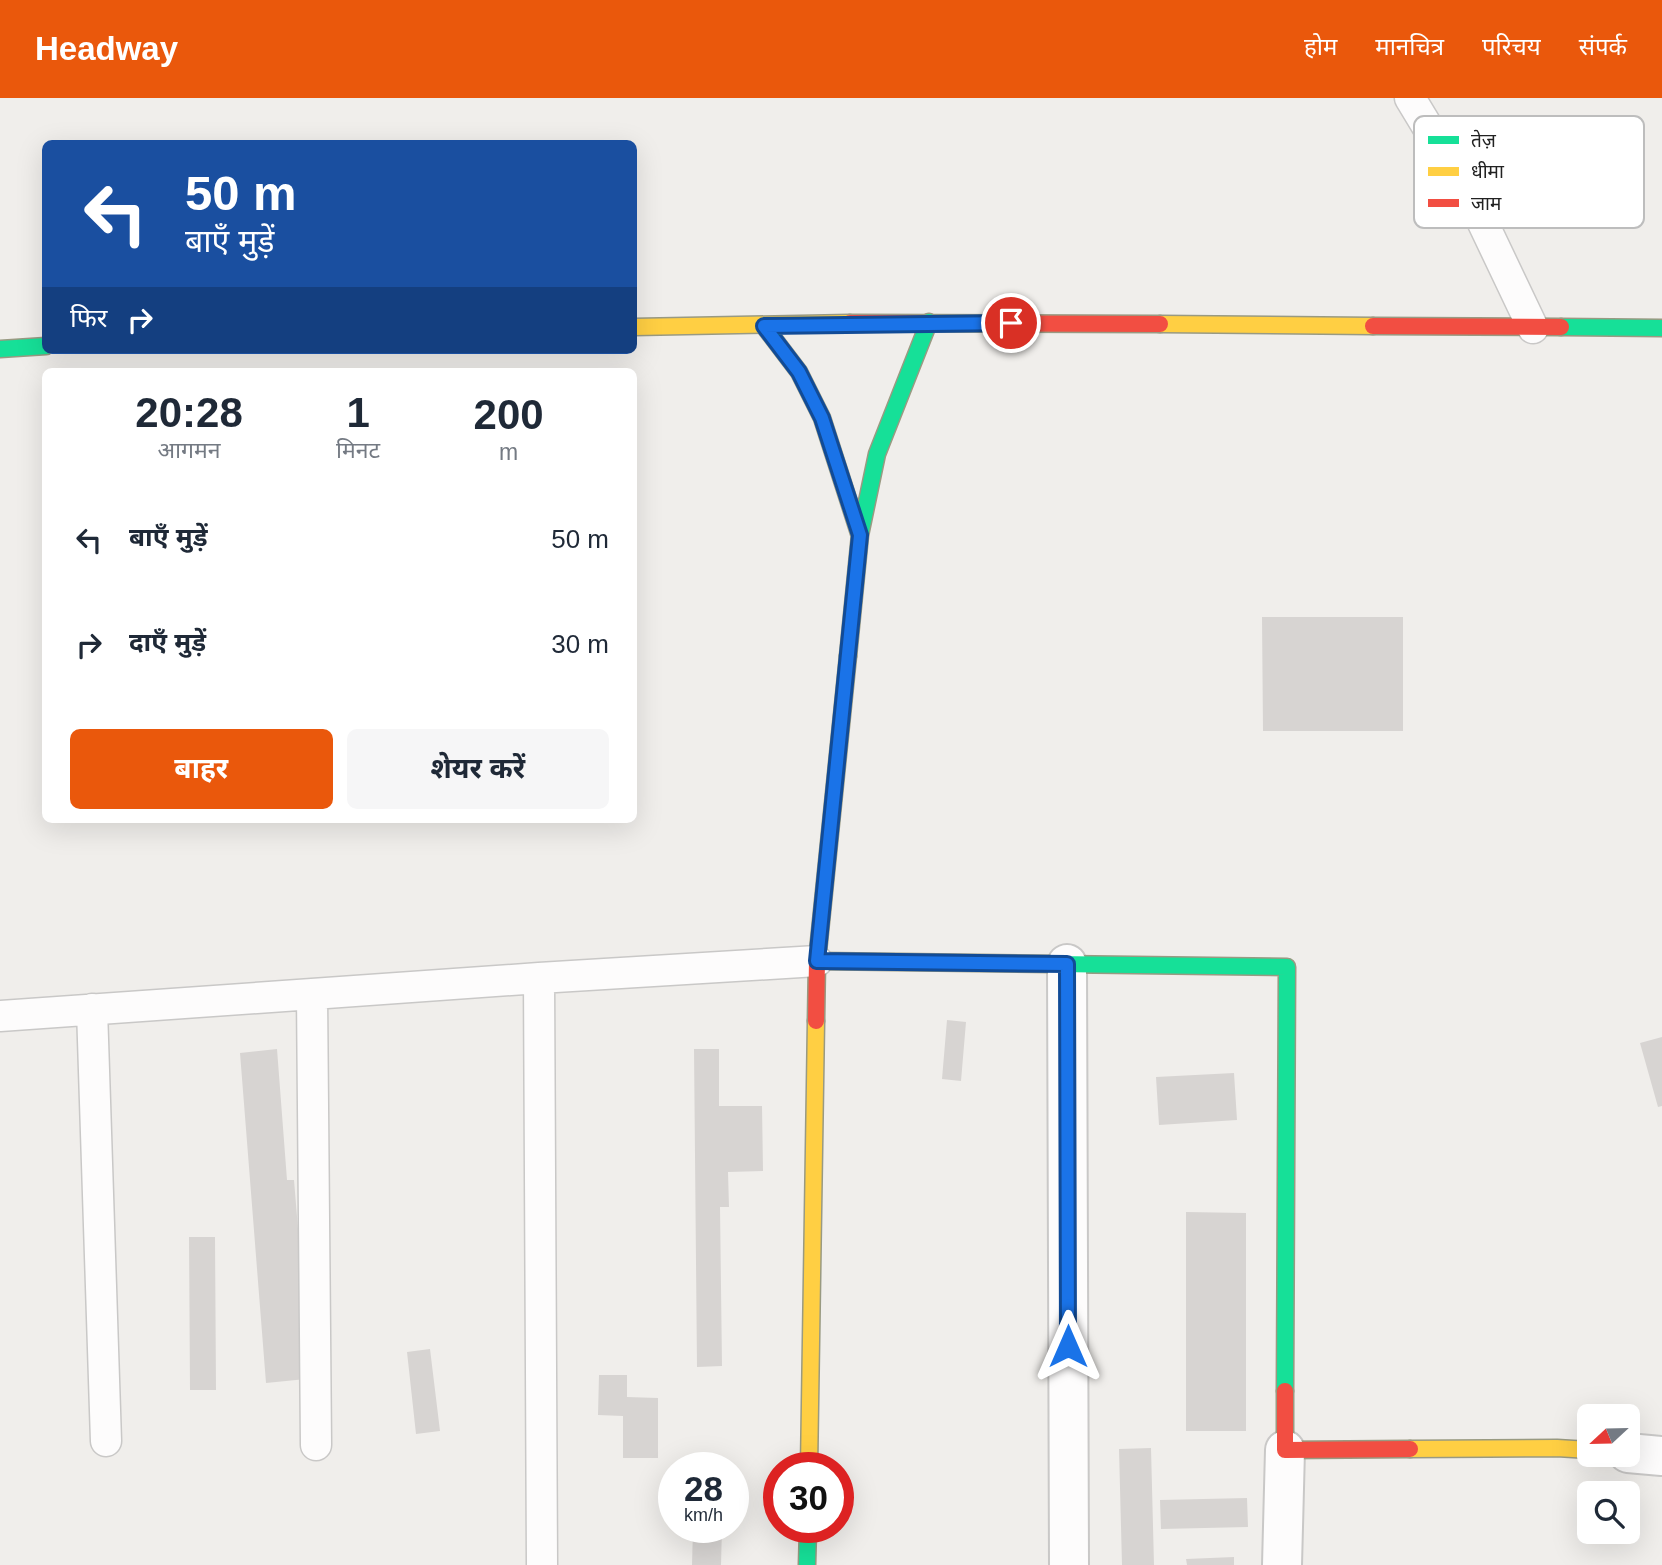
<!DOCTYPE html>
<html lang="hi">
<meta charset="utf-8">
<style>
body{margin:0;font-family:Helvetica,"Noto Sans Devanagari",sans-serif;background:#f6f6f7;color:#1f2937;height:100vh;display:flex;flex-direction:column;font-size:26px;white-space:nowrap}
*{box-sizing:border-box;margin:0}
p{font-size:23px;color:#747a83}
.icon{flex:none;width:38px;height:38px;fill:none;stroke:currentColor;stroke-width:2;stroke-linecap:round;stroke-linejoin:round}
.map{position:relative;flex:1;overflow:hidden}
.sheet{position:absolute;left:42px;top:270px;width:595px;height:455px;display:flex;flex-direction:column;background:#fff;border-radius:10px;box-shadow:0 7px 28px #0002}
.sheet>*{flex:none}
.top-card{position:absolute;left:42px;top:42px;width:595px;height:214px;border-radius:10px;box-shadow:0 7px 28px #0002;background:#1a4fa0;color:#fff;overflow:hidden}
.needle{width:46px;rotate:248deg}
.fabs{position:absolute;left:1577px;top:1306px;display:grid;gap:14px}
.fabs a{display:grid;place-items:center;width:63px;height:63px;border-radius:10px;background:#fff;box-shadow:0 7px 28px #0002;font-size:35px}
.speed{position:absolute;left:658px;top:1354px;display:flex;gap:14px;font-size:35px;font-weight:700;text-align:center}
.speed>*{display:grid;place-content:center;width:91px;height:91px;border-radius:50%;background:#fff;box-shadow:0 7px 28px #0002;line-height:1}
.speed small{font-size:18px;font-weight:400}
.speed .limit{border:10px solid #d22;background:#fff;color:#111}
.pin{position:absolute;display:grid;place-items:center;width:60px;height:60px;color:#fff;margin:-30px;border:4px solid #fff;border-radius:50%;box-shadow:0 2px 7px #0007}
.me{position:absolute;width:77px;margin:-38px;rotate:0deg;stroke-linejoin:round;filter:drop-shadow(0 0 5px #0008)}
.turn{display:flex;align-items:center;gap:24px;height:147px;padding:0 28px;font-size:32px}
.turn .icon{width:91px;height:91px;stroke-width:2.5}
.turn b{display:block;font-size:49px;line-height:60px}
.then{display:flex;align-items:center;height:66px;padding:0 28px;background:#0003;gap:14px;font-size:26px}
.eta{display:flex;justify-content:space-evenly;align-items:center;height:119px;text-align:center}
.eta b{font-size:42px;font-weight:700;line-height:49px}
.cta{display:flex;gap:14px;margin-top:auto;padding:14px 28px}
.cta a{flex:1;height:80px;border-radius:10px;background:#ea580c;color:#fff;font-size:28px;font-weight:700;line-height:80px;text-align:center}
.cta a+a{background:#f6f6f7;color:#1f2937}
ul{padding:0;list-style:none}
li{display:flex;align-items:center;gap:21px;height:105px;padding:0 28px}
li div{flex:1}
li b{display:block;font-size:26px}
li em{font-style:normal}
header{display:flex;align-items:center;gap:42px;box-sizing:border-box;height:98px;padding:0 35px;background:#ea580c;color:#fff}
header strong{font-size:33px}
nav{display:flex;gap:38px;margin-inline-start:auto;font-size:24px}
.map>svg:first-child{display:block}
.building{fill:#d7d4d2}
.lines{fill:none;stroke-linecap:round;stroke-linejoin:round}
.lane-casing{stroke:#c9c8c7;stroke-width:33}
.street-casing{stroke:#c9c8c7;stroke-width:42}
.fast-casing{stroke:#999a82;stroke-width:19}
.slow-casing{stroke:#999a82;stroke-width:19}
.jam-casing{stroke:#999a82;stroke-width:19}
.lane{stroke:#fdfcfc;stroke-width:30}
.street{stroke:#fdfcfc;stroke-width:38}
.fast{stroke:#16e098;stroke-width:16}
.slow{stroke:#ffcf43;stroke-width:16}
.jam{stroke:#f24e42;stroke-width:16}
.route-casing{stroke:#114b97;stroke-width:18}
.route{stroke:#1a73e8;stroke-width:12}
.key{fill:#fff;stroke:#bdbdbd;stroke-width:2}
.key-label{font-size:19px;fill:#222}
</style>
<header>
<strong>Headway</strong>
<nav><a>होम</a><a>मानचित्र</a><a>परिचय</a><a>संपर्क</a></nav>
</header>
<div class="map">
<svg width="1662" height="1467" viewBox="0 0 1662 1467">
<rect width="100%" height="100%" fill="#f0eeeb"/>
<!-- building -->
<path class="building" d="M 1262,519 L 1403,519 L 1403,633 L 1263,633 Z
M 947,922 L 966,924 L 961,983 L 942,981 Z
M 1662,939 L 1662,1008 L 1658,1009 L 1640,945 Z
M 277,951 L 287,1082 L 294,1082 L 305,1216 L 306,1281 L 266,1285 L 240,955 Z
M 694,951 L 719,951 L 719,1008 L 762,1008 L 763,1073 L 728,1074 L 729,1109 L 720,1109 L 722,1268 L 697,1269 Z
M 1234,975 L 1237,1022 L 1159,1027 L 1156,979 Z
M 1186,1114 L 1246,1115 L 1246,1333 L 1186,1333 Z
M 189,1139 L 215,1139 L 216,1292 L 190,1292 Z
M 430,1251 L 440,1333 L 416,1336 L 407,1254 Z
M 599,1277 L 627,1277 L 627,1299 L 658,1300 L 658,1360 L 623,1360 L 623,1318 L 598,1317 Z
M 1151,1350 L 1154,1467 L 1122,1467 L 1119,1351 Z
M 1247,1400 L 1248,1429 L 1161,1431 L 1160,1402 Z
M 693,1430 L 722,1430 L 721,1467 L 692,1467 Z
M 1234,1459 L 1234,1467 L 1187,1467 L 1186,1461 Z"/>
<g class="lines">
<defs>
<path id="lane" d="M 1410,0 L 1473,104 L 1533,230
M 539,880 L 542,1467
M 312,896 L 316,1347
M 92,911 L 106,1343
M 0,918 L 539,880 L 817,863"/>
<path id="street" d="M 1067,866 L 1069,1467
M 1628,1355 L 1662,1358
M 1282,1467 L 1285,1352"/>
<path id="fast" d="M 764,228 L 799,274 L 822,320 L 859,435
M 1561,229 L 1662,230
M 0,251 L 46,248
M 848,558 L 860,437 L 877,356 L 929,224
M 817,863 L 1287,869 L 1285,1293
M 807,1467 L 808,1430"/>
<path id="slow" d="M 1160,226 L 1373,228
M 634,229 L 850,225
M 1410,1351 L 1557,1350 L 1589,1352
M 809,1370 L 816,923"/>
<path id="jam" d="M 850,225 L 1160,226
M 1373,228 L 1561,229
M 816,923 L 817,863 L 848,558
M 1285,1293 L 1285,1352 L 1410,1351"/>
</defs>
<!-- lane casing -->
<use href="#lane" class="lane-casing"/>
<!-- street casing -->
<use href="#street" class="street-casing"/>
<!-- fast casing -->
<use href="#fast" class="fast-casing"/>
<!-- slow casing -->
<use href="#slow" class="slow-casing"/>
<!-- jam casing -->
<use href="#jam" class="jam-casing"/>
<!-- lane -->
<use href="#lane" class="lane"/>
<!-- street -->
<use href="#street" class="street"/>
<!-- fast -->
<use href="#fast" class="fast"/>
<!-- slow -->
<use href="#slow" class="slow"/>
<!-- jam -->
<use href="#jam" class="jam"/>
</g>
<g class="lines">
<defs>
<path id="route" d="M 1011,225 L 764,228 L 799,274 L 822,320 L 860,437 L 817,863 L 1067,866 L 1068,1248"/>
</defs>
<!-- route casing -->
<use href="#route" class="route-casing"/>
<!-- route -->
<use href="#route" class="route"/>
</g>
<!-- legend -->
<rect x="1414" y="18" width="230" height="112" rx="10" class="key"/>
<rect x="1428" y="38" width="31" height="8" fill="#16e098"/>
<rect x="1428" y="69" width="31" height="9" fill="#ffcf43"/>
<rect x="1428" y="101" width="31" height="8" fill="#f24e42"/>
<g class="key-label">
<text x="1471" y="49">तेज़</text>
<text x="1471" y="80">धीमा</text>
<text x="1471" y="112">जाम</text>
</g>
</svg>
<div class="fabs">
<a><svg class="needle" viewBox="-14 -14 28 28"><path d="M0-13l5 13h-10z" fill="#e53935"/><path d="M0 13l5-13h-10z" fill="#747a83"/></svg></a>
<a><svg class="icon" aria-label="search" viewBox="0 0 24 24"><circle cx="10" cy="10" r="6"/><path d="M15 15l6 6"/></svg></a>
</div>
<div class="speed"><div>28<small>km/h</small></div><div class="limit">30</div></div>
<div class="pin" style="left:1011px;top:225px;background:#d93025"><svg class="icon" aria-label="arrive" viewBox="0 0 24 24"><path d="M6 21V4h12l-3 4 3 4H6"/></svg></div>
<svg class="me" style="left:1068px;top:1248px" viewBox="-20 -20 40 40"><path d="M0-17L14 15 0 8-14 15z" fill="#1a73e8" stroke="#fff" stroke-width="4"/></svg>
<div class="top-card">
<div class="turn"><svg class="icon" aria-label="left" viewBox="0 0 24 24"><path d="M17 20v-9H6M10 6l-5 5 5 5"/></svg><div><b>50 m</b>बाएँ मुड़ें</div></div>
<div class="then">फिर<svg class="icon" aria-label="right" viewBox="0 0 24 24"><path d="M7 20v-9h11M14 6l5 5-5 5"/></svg></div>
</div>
<section class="sheet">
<div class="eta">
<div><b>20:28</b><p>आगमन</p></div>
<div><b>1</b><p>मिनट</p></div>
<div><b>200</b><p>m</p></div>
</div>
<ul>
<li><svg class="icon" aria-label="left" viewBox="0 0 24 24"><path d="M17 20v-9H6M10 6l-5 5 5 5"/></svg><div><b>बाएँ मुड़ें</b></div><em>50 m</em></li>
<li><svg class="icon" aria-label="right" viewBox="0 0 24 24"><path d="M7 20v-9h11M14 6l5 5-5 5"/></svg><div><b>दाएँ मुड़ें</b></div><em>30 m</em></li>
</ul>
<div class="cta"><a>बाहर</a><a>शेयर करें</a></div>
</section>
</div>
